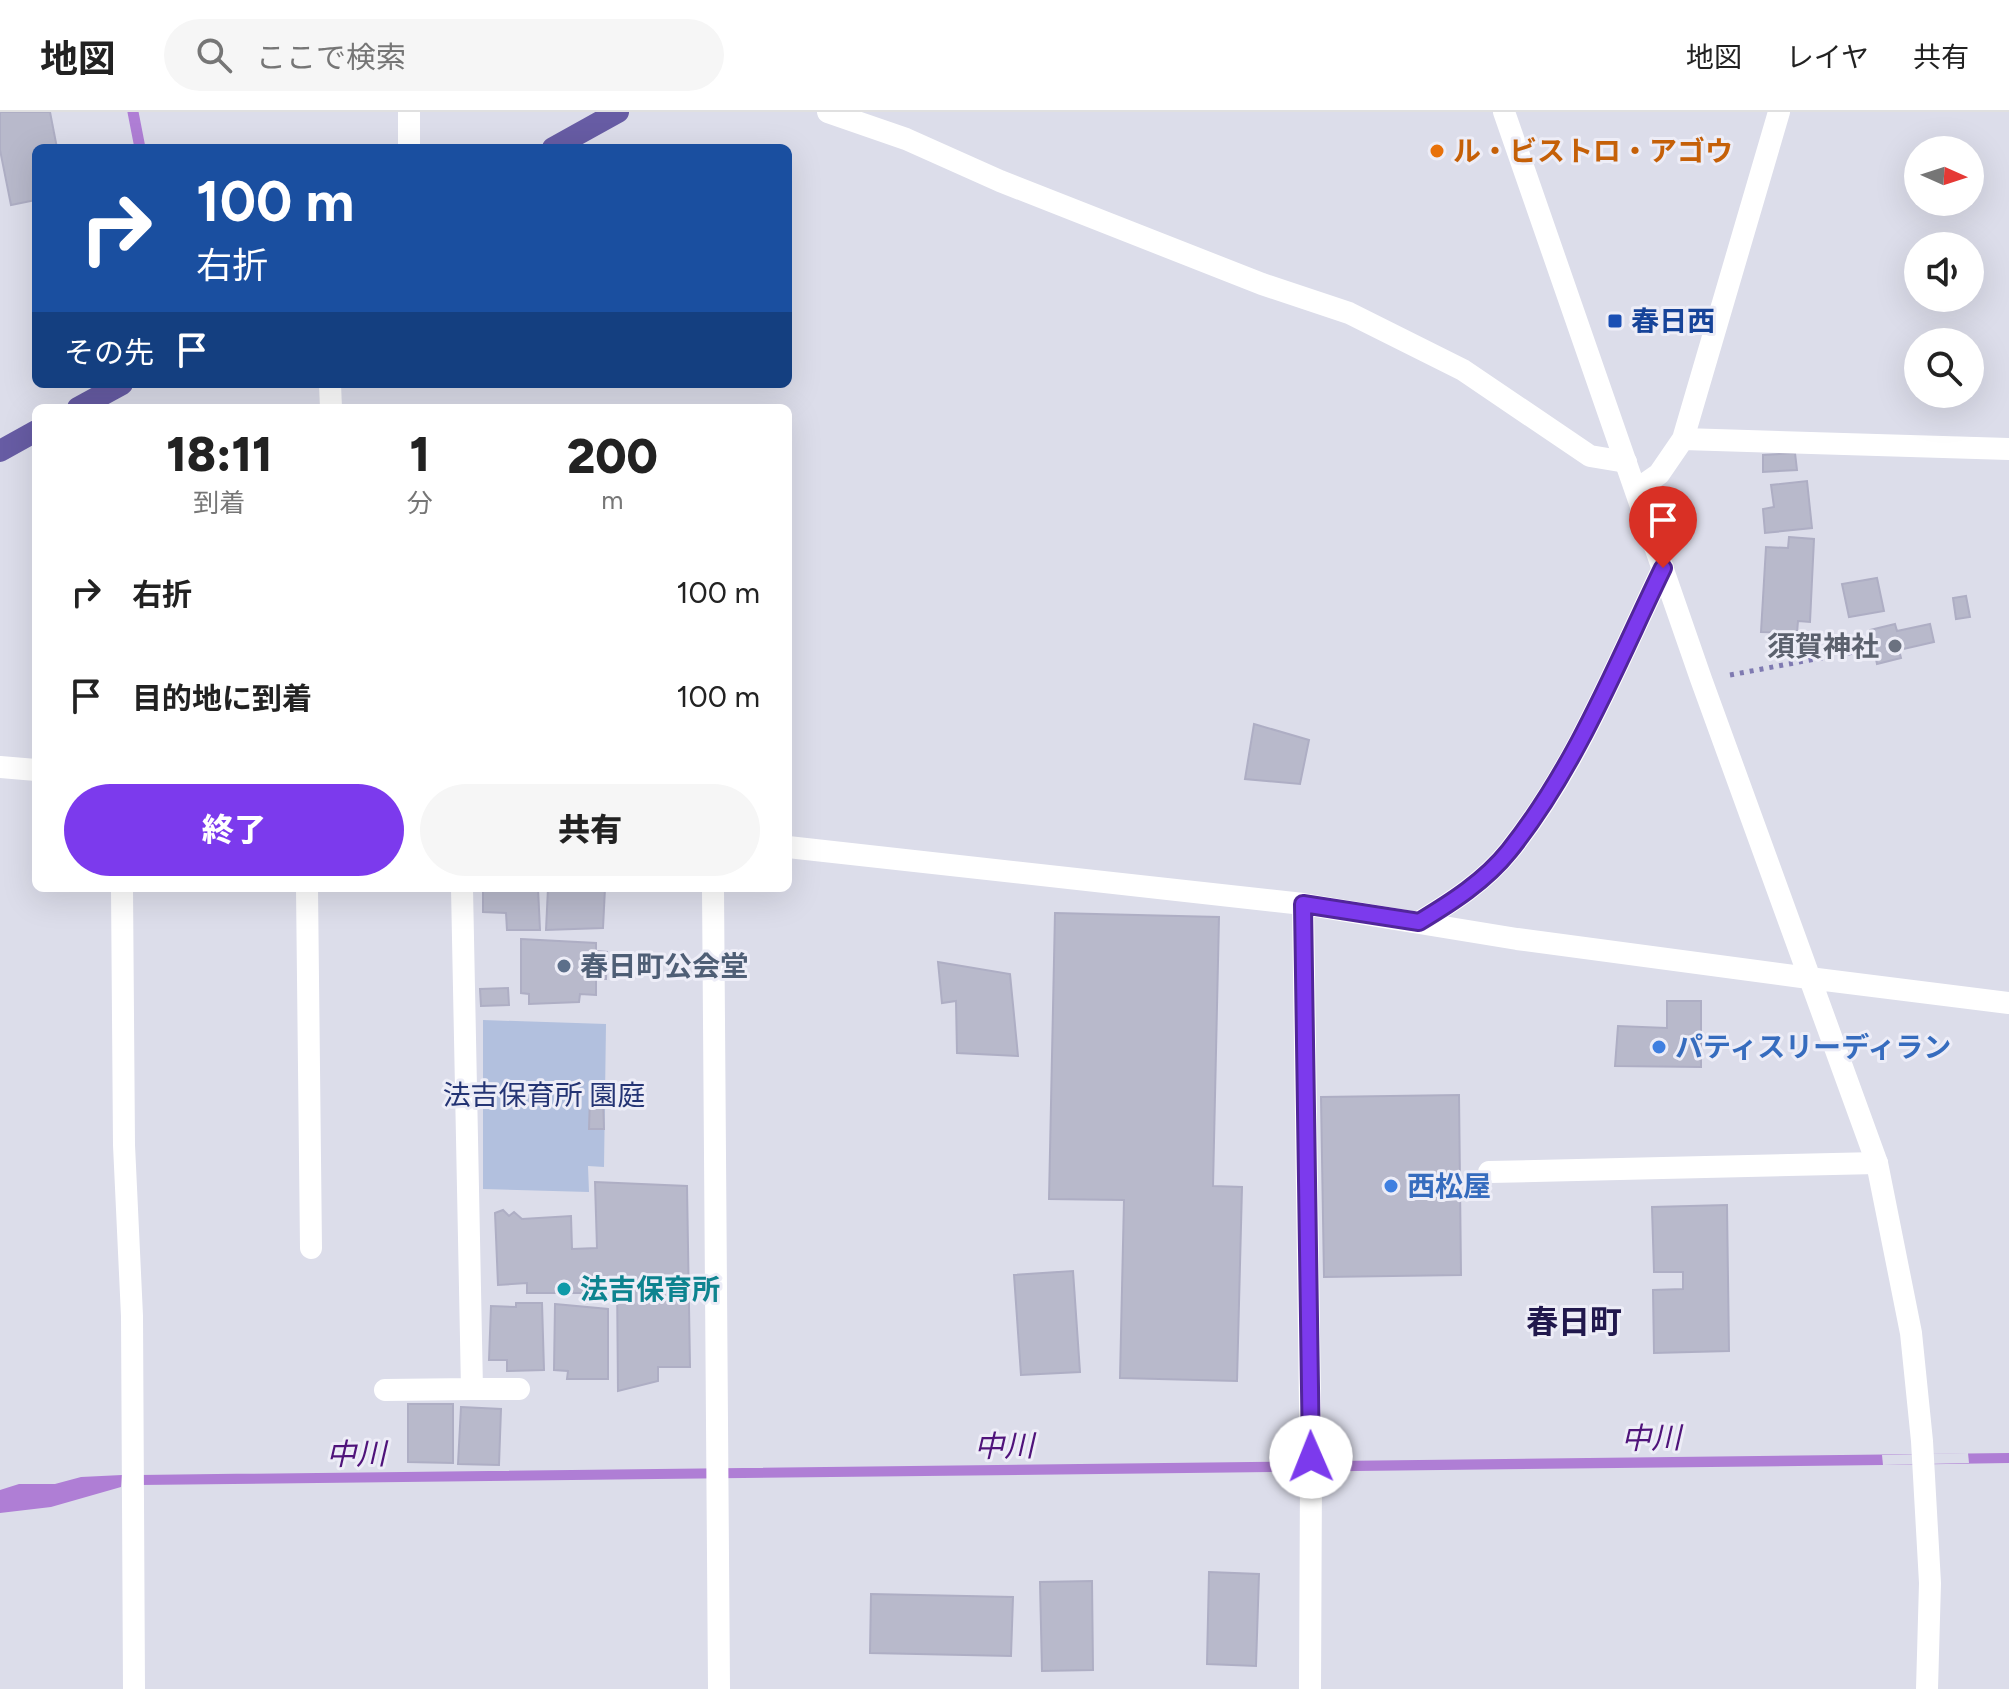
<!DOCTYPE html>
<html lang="ja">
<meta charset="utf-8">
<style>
body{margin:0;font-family:Figtree,"Noto Sans JP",sans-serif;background:#f6f6f6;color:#222;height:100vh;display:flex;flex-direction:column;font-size:30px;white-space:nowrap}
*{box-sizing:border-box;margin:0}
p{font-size:26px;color:#767676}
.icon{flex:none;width:44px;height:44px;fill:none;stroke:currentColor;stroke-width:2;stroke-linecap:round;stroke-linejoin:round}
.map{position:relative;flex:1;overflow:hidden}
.sheet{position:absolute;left:32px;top:292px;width:760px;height:488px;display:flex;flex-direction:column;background:#fff;border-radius:12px;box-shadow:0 8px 32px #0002}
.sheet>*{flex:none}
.banner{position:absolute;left:32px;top:32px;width:760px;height:244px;border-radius:12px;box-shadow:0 8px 32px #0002;background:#1a4fa0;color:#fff;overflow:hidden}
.needle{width:52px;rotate:93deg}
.buttons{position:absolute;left:1904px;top:24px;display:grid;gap:16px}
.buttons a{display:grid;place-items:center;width:80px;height:80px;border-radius:50%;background:#fff;box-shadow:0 8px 32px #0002;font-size:40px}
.pin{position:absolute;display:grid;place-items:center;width:68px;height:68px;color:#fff;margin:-82px -34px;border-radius:50% 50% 50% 0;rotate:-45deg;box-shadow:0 0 8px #0007}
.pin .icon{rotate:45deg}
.me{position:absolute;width:88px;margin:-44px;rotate:359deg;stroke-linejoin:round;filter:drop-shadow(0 0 6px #0008)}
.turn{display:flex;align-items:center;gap:28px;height:168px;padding:0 32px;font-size:36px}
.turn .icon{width:104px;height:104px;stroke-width:2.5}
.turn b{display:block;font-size:56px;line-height:68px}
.then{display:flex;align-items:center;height:76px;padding:0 32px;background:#0003;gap:16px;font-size:30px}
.eta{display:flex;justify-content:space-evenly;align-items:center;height:136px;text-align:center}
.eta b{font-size:48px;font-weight:800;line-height:56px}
.action{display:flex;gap:16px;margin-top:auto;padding:16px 32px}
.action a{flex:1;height:92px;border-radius:48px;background:#7c3aed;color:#fff;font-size:32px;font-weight:800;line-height:92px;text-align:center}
.action a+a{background:#f6f6f6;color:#222}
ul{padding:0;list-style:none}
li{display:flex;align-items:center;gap:24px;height:104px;padding:0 32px}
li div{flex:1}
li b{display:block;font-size:30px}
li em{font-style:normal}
header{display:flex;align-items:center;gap:48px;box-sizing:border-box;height:112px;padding:0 40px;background:#fff;border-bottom:2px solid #e0e0e0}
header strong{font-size:38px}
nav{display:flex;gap:44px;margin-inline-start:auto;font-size:28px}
.search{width:560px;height:72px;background:#f6f6f6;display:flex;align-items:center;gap:20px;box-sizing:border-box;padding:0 28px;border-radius:44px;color:#767676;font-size:30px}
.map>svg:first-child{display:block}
.green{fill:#b2c0de}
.water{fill:#af7ed5}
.pier{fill:#dcddea}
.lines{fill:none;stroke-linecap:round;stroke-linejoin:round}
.stream{stroke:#af7ed5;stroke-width:11}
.building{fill:#b8b9cb;stroke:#aeaec4;stroke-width:2}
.path{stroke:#7f7ab1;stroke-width:5;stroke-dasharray:4 6;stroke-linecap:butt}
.minor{stroke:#fff;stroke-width:22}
.tertiary{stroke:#fff;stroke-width:22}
.primary{stroke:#675ca4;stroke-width:22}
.route-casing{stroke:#51269a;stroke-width:20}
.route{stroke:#7c3aed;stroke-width:14}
.food-dot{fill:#e8710a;stroke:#ededf7;stroke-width:3}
.transit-dot{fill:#1a4fb4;stroke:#ededf7;stroke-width:3}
.worship-dot{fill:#6b7280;stroke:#ededf7;stroke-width:3}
.service-dot{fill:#5c6f8a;stroke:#ededf7;stroke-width:3}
.shop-dot{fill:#3f7fe0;stroke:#ededf7;stroke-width:3}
.culture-dot{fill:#0f9aa8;stroke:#ededf7;stroke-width:3}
.labels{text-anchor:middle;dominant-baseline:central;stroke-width:6;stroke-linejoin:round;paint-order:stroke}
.food-label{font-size:28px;font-weight:bold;fill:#c56008;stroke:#ededf7;text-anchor:start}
.transit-label{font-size:28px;font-weight:bold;fill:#164399;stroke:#ededf7;text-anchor:start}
.worship-label{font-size:28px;font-weight:bold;fill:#5b616d;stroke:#ededf7;text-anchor:end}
.service-label{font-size:28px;font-weight:bold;fill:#4e5e75;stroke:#ededf7;text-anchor:start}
.shop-label{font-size:28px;font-weight:bold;fill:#366cbe;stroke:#ededf7;text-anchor:start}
.park-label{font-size:28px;fill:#243474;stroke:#ededf7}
.culture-label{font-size:28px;font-weight:bold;fill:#0d838f;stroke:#ededf7;text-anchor:start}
.water-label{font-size:30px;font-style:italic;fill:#4f137a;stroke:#ededf7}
.quarter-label{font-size:32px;font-weight:bold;fill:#21184d;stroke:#ededf7}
</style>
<header>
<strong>地図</strong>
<div class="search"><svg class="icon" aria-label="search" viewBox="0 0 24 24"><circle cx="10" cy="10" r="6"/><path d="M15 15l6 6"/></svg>ここで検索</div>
<nav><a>地図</a><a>レイヤ</a><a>共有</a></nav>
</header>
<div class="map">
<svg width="2009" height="1577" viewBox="0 0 2009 1577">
<rect width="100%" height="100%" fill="#dcddea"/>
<!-- green -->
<path class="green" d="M 483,908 L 606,912 L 604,1055 L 588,1054 L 589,1080 L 483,1077 Z"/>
<!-- water -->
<path class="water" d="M 2009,1341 L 2009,1351 L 1883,1353 L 139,1373 L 139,1363 Z
M 122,1363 L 121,1375 L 51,1395 L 0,1401 L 0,1378 L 19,1372 L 55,1372 L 81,1365 Z"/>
<!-- pier -->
<path class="pier" d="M 1968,1341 L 1969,1351 L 1883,1353 L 1882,1343 Z"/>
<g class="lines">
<!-- stream -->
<path class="stream" d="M 133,0 L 140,36"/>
</g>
<!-- building -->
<path class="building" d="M 0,0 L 50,0 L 57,36 L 36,36 L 36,88 L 11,93 L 0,38 Z
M 1795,341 L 1797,358 L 1763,360 L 1763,343 Z
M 1807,369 L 1812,416 L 1765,421 L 1763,397 L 1774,395 L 1771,373 Z
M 1789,425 L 1814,427 L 1810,510 L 1798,509 L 1797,521 L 1761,520 L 1766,435 L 1788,436 Z
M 1877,466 L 1884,499 L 1849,505 L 1842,472 Z
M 1966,484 L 1970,505 L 1956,507 L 1953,486 Z
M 1895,512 L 1897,519 L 1930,512 L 1934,530 L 1899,538 L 1901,546 L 1877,552 L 1870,518 Z
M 1254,612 L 1309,628 L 1300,672 L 1245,667 Z
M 483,776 L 538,776 L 540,818 L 507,818 L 506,801 L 483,800 Z
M 548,776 L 605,776 L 603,816 L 546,818 Z
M 1055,801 L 1219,805 L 1213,1074 L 1242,1075 L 1237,1269 L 1120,1266 L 1124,1088 L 1049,1087 Z
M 521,827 L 596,831 L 596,839 L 607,840 L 606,867 L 596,867 L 596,883 L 580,882 L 579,890 L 529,892 L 529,882 L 521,881 Z
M 938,850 L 1010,862 L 1018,944 L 957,941 L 956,889 L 942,891 Z
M 508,876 L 509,893 L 481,894 L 480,877 Z
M 1667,889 L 1701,889 L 1701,955 L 1615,954 L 1618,914 L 1667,916 Z
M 1459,983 L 1461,1163 L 1324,1165 L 1321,985 Z
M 590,984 L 603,984 L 604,1017 L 589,1017 Z
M 595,1070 L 687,1074 L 690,1255 L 658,1255 L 658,1269 L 618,1279 L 617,1165 L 602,1167 L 601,1181 L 527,1181 L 527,1171 L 498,1173 L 495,1101 L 503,1098 L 509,1104 L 514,1100 L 522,1107 L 571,1104 L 572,1137 L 597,1136 Z
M 1727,1093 L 1729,1239 L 1654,1241 L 1653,1178 L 1683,1177 L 1683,1160 L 1654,1160 L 1652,1095 Z
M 1073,1159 L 1080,1260 L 1021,1263 L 1014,1163 Z
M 516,1191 L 542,1191 L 544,1258 L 507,1259 L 507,1248 L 489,1248 L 491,1194 L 516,1195 Z
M 555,1192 L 608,1197 L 608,1267 L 567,1267 L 568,1259 L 554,1258 Z
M 408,1292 L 453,1292 L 453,1351 L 408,1350 Z
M 461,1295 L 501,1297 L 499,1353 L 458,1352 Z
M 1209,1460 L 1259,1462 L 1256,1554 L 1207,1552 Z
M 1092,1469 L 1093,1558 L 1042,1559 L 1040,1470 Z
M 871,1482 L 1013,1485 L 1011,1544 L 870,1541 Z"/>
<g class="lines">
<!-- path -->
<path class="path" d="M 1730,563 L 1869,537"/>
<!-- minor -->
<path class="minor" d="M 409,0 L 409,36
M 828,0 L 906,27 L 1000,69 L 1262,172 L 1349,201 L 1463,258 L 1590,344 L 1626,350
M 330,272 L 331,296
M 1683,327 L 2009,337
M 1636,378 L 1659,362 L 1683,327 L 1779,0
M 0,655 L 36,658
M 788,735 L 1303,792 L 1517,827 L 1809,866
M 122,776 L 124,1033 L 132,1204 L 134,1577
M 307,776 L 311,1136
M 713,776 L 719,1577
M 1303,792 L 1311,1364 L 1310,1577
M 1419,810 C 1452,790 1485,769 1509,739 C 1576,656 1617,551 1663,456
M 1489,1060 L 1877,1051
M 472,1277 L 519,1277
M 385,1278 L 472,1277 L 462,776"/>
<!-- tertiary -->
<path class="tertiary" d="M 1504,0 L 1701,567 L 1877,1051 L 1911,1221 L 1922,1329 L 1930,1471 L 1927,1577
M 1809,866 L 2009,891"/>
<!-- primary -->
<path class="primary" d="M 553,36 L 618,0
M 78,296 L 122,272
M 0,339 L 36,319"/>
</g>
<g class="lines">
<defs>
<path id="route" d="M 1311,1345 L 1303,792 L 1419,810 C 1452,790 1485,769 1509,739 C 1576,655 1617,551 1663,456"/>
</defs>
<!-- route casing -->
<use href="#route" class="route-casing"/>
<!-- route -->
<use href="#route" class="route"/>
</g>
<!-- markers -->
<circle class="food-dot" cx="1437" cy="39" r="8"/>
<rect class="transit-dot" x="1607" y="201" width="16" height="16" rx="4"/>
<circle class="worship-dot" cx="1895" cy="534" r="8"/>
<circle class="service-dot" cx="564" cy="854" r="8"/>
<g class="shop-dot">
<circle cx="1659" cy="935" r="8"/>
<circle cx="1391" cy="1074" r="8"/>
</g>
<circle class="culture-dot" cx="564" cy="1177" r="8"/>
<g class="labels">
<!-- food labels -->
<g class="food-label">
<text x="1453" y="39">ル・ビストロ・アゴウ</text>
</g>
<!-- transit labels -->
<g class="transit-label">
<text x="1631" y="209">春日西</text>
</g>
<!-- worship labels -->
<g class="worship-label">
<text x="1879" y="534">須賀神社</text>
</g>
<!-- service labels -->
<g class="service-label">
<text x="580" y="854">春日町公会堂</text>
</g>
<!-- shop labels -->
<g class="shop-label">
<text x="1675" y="935">パティスリーディラン</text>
<text x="1407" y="1074">西松屋</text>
</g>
<!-- park labels -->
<g class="park-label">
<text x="544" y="983">法吉保育所 園庭</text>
</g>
<!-- culture labels -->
<g class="culture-label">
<text x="580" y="1177">法吉保育所</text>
</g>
<!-- water labels -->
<g class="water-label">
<text transform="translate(1651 1326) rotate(-1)">中川</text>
<text transform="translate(1004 1334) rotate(-1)">中川</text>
<text transform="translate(356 1342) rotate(-1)">中川</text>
</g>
<!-- quarter labels -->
<g class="quarter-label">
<text x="1574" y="1210">春日町</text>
</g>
</g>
</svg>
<div class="buttons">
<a><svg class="needle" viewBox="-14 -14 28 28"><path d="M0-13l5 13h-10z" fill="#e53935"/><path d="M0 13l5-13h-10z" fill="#767676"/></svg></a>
<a><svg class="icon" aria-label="sound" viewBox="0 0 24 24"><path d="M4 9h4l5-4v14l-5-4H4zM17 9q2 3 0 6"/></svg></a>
<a><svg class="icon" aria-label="search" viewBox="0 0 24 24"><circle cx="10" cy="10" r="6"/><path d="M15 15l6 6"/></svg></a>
</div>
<div class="pin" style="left:1663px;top:456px;background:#d93025"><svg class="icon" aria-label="arrive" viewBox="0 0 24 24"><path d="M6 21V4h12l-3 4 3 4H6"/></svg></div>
<svg class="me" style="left:1311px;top:1345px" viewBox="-20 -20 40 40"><circle r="19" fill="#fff"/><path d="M0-13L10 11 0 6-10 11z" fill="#7c3aed"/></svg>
<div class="banner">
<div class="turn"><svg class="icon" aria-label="right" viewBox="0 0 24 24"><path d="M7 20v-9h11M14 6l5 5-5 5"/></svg><div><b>100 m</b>右折</div></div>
<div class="then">その先<svg class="icon" aria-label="arrive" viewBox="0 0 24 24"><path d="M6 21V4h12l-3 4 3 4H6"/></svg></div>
</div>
<section class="sheet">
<div class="eta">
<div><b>18:11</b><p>到着</p></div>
<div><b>1</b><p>分</p></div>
<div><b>200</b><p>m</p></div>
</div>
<ul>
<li><svg class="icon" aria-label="right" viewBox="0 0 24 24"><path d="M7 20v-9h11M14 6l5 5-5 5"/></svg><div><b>右折</b></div><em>100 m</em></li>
<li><svg class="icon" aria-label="arrive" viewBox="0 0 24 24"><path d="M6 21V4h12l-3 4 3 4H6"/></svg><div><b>目的地に到着</b></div><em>100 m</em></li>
</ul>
<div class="action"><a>終了</a><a>共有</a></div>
</section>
</div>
